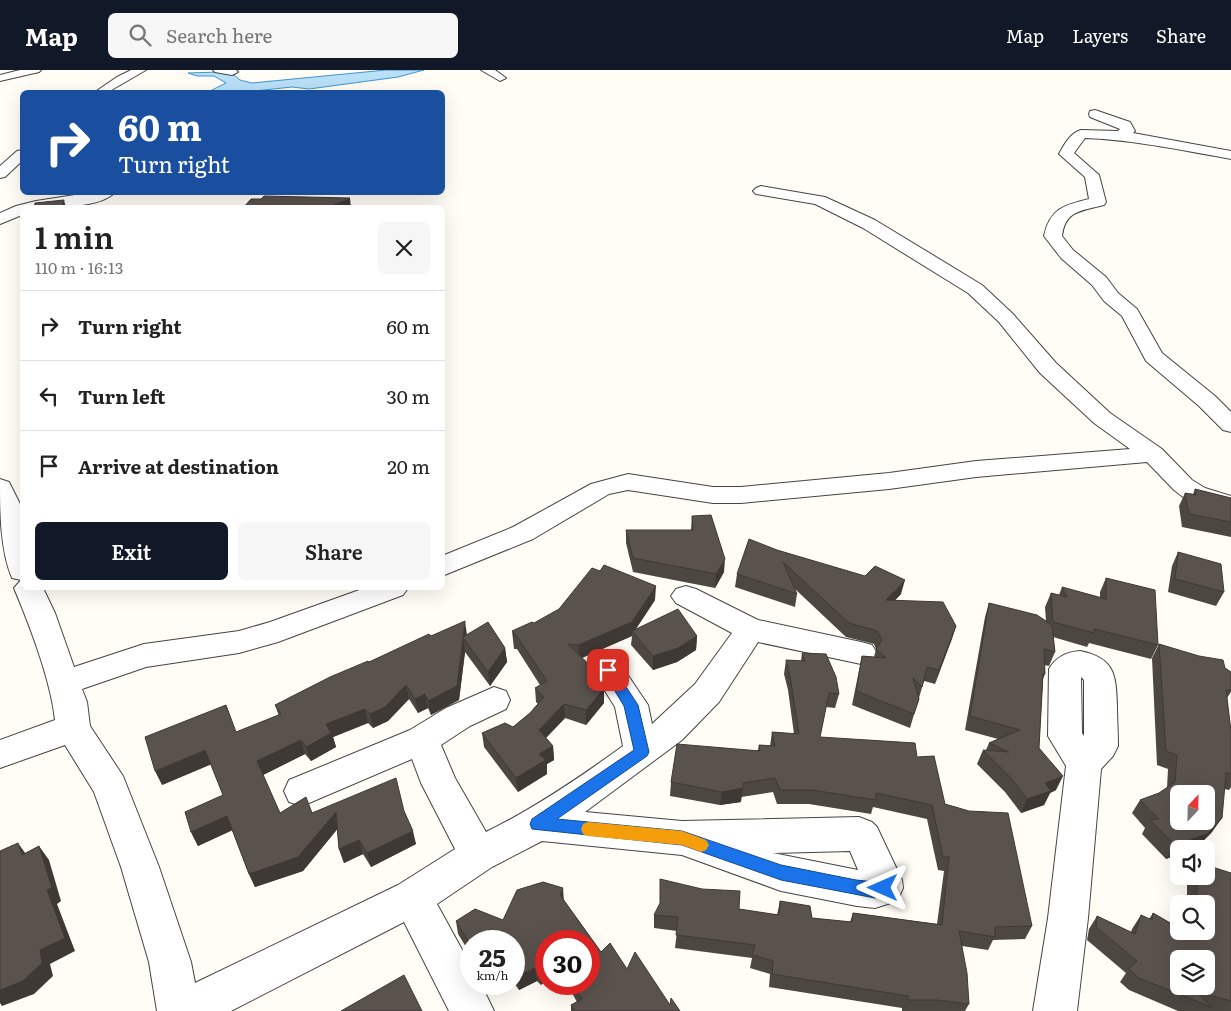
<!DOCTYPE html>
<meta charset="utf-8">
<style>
body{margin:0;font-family:Literata,serif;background:#f6f6f6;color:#222;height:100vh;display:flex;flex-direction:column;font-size:19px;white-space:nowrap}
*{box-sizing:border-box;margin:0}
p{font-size:16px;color:#767676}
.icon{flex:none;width:28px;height:28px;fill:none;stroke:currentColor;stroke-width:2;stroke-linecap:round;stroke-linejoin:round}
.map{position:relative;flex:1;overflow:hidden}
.panel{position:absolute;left:20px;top:135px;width:425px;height:385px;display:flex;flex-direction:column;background:#fff;border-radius:8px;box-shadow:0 5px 20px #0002}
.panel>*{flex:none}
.hud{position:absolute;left:20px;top:20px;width:425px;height:105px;border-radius:8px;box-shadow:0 5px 20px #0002;background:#1a4fa0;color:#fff;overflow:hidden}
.needle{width:32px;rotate:22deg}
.buttons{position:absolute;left:1170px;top:715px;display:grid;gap:10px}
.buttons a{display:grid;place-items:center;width:45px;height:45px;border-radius:8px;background:#fff;box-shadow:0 5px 20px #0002;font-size:25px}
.speed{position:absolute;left:460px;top:860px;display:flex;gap:10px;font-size:25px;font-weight:700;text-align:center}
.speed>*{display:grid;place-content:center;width:65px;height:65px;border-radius:50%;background:#fff;box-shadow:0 5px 20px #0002;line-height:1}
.speed small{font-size:12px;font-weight:400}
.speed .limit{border:8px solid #d22;background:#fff;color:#111}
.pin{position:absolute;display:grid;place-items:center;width:42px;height:42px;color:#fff;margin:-21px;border-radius:10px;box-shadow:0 2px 8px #0006}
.me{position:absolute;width:55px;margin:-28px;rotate:270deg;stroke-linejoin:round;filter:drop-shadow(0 0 4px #0008)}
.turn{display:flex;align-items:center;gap:18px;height:105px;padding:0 15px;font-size:22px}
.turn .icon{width:65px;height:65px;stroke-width:2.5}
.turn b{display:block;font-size:35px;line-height:42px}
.round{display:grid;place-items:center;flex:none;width:52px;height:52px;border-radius:8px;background:#f6f6f6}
.summary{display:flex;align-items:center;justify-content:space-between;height:85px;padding:0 15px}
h1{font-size:30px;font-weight:600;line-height:38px}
.primary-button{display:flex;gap:10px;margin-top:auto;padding:10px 15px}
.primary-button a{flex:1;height:58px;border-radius:8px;background:#111827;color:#fff;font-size:20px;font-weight:600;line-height:58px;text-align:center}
.primary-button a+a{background:#f6f6f6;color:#222}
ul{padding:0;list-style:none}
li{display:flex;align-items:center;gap:15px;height:70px;padding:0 15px;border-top:1px solid #e0e0e0}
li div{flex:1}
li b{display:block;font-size:19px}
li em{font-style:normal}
header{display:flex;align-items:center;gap:30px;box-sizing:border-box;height:70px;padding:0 25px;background:#111827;color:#fff}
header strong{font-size:24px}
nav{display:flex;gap:28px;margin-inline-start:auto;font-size:18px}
.search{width:350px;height:45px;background:#f6f6f6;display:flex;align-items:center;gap:12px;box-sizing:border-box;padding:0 18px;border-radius:8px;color:#767676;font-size:19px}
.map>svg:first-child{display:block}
.water{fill:#b9e0f7;stroke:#3f96cf}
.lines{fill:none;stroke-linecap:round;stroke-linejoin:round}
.minor-casing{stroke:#444;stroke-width:2}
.minor{fill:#fff;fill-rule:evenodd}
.wall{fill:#4d4742}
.shaded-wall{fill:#3f3936}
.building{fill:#5a524d;stroke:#3f3936;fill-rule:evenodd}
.route{fill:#1a73e8;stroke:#114b97}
.slow{fill:#f59e0b}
</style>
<header>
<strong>Map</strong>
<div class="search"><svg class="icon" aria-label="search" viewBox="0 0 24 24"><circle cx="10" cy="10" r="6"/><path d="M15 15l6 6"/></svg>Search here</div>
<nav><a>Map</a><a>Layers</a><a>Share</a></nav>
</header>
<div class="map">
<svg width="1231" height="941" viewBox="0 0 1231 941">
<rect width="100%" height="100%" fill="#fffdf5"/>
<!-- water -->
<path class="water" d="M 386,0 L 424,0 L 398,7 L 309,19 L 292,17 L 245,22 L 208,22 L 226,13 L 214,6 L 197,6 L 188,3 L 219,2 L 234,5 L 240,10 L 252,13 Z"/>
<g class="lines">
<defs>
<path id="minor" d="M 20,0 L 41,0 L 39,2 L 0,11 L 0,5 Z
M 131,0 L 146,0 L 108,22 L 95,22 L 117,7 Z
M 213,0 L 236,0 L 238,2 L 232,5 L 215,2 Z
M 481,0 L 495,0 L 506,8 L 500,11 Z
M 1095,40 L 1130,52 L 1135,61 L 1133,63 L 1231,81 L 1231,89 C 1182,80 1134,70 1085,68 L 1074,83 L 1099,105 L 1106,132 L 1104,135 C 1082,141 1065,140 1062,166 L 1073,180 L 1106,207 L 1118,223 L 1137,239 L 1162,283 L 1215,326 L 1231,342 L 1231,362 L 1223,360 L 1199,336 L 1146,291 L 1122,246 L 1104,231 L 1092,215 L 1061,188 L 1044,166 C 1050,138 1065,135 1089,129 L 1085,107 L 1059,84 C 1064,75 1070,63 1081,60 L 1118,61 L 1120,59 L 1090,47 L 1089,44 L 1090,41 Z
M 22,80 L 22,91 L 5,107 L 0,108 L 0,96 L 17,81 Z
M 761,116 L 825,127 L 875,150 L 982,215 L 1013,244 L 1056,293 L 1110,343 L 1162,379 L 1192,410 L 1205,418 L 1231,426 L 1231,442 L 1187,430 L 1174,420 L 1147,392 L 976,407 L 889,419 L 741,433 L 713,433 L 628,420 L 609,424 L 533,469 L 442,506 L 442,486 L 513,457 L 591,414 L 628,404 L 713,417 L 741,417 L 889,403 L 976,391 L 1130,379 L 1094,353 L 1040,303 L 999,252 L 968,223 L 863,158 L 815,134 L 756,124 L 753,121 L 756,118 Z
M 94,122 L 115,122 C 102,139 44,138 22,138 L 22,145 L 0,154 L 0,143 L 16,136 L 36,131 Z
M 0,409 L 9,412 L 22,438 L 22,518 L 43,518 L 55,543 L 74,597 L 144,574 L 239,561 L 270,552 L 365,518 L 408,518 L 403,525 L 278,572 L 239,583 L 146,597 L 82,619 L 87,632 L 90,656 L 123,706 L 159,797 L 191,892 L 195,913 L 398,815 L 455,779 L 421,713 L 412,689 L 302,736 L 289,732 L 284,721 L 289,710 L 410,660 L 446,638 L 494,617 L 506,621 L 510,630 L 506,639 L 470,656 L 441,675 L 455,708 L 486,762 C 535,738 579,708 623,676 L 615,637 L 592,600 L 597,592 L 608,588 L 619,592 L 648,635 L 652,654 L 695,614 L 732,563 L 676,533 L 671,526 L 676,519 L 686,516 L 696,519 L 758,550 L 861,572 L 872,575 L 877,583 L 872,591 L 861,594 L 758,572 L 719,632 L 682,670 L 585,742 L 682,751 L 859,747 L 872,752 L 877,757 L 902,810 L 903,818 L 897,831 L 875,838 L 857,836 L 781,821 L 682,785 L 542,771 L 492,797 L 437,834 L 471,896 L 471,914 L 481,914 L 494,941 L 449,941 L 404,852 L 231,941 L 157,941 L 149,892 L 121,797 L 94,722 L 65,675 L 0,698 L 0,670 L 55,650 C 51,611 30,556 14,518 L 21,510 L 12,508 C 0,480 0,441 0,409 ZM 850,781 L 858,800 L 773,783 Z
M 1080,581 C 1115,588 1116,605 1117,636 C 1117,649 1118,663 1118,676 L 1113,686 L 1101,699 L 1088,848 L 1077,941 L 1033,941 L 1048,848 L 1066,696 L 1048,666 L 1049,599 C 1056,587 1066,582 1080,581 ZM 1081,607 L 1084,610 L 1084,666 L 1082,663 Z"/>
</defs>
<!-- minor casing -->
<use href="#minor" class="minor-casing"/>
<!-- minor -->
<use href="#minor" class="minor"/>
</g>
<!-- wall -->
<path class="wall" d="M 1195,419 L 1231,428 L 1231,467 L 1182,457 L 1179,436 L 1185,423 L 1193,424 Z
M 692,446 L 724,502 L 715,518 L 633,502 L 626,473 L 626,460 L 691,460 Z
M 777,480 L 901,524 L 895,530 L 956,556 L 935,614 L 924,611 L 910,658 L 852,635 L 862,586 L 874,587 L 876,579 L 874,574 L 846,567 L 795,519 L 797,524 L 795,537 L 735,517 L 737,504 Z
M 1178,482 L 1224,522 L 1216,536 L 1168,522 L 1172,496 Z
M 1106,508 L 1158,575 L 1151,589 L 1089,573 L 1087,577 L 1053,567 L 1055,582 L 1049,596 L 1044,595 L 1045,604 L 1043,609 L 1039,678 L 1056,720 L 1050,723 L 1044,735 L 1021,743 L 1005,722 L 977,694 L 983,680 L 986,680 L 989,673 L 998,669 L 965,660 L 985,547 L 989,533 L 1046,551 L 1045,537 L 1051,523 L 1059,525 L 1062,517 L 1100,528 L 1100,522 Z
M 655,530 L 636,559 L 697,566 L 696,580 L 677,592 L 653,600 L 631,575 L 632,566 L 582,588 L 604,624 L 604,633 L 586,655 L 565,648 L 546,668 L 553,676 L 554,690 L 547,694 L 547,704 L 518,722 L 484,677 L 482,663 L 513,657 L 530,643 L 538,634 L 536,632 L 535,618 L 540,615 L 517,579 L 514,579 L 512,561 L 534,553 Z
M 467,565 L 505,578 L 507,592 L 490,616 L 465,582 L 459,630 L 431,645 L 428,638 L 418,643 L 409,629 L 388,651 L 373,658 L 368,653 L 333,667 L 336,677 L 311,691 L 305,684 L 263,705 L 280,743 L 404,741 L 416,774 L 371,797 L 363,784 L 344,793 L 339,779 L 337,759 L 303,801 L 255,817 L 249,804 L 232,760 L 198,776 L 191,762 L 223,725 L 211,694 L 162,715 L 237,662 L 279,646 L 275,635 L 369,592 L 431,566 Z
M 1159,574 L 1225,598 L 1231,602 L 1231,622 L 1227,628 L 1231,661 L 1231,717 L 1229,720 L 1224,719 L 1212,762 L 1197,777 L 1179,779 L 1179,784 L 1166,789 L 1142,764 L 1145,758 L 1132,743 L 1140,730 L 1159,723 L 1167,718 L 1168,699 L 1157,695 L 1152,588 Z
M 802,583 L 839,624 L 835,638 L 826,637 L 820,667 L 917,687 L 945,734 L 1032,856 L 1025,869 L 993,870 L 988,880 L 962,876 L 969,934 L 965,941 L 902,941 L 902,938 L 769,917 L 770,904 L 750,898 L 752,888 L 675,878 L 677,861 L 654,858 L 654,845 L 660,835 L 660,809 L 739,839 L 777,845 L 780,831 L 812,848 L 850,852 L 853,843 L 937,854 L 944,801 L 938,800 L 927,749 L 873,737 L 871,744 L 809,734 L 777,734 L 773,722 L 741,727 L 741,732 L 720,735 L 670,726 L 671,712 L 758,680 L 759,675 L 770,676 L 772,662 L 794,664 L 788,620 L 784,604 L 786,590 L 801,591 Z
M 1231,803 L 1231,941 L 1178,941 L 1129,920 L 1120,912 L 1126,903 L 1087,870 L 1089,859 L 1097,846 L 1131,862 L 1132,859 L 1141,845 L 1149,849 L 1153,843 L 1187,863 L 1187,861 L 1206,861 L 1206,834 L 1187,834 L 1187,806 L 1206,806 Z
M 564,830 L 601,882 L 627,899 L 670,935 L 680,941 L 571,941 L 571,935 L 577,932 L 567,914 L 589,914 L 546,871 L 541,915 L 537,911 L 519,920 L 514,913 L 514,871 L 471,871 L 471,885 L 458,864 L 456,851 L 503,850 Z"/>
<!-- shaded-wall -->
<path class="shaded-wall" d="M 350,128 L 351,138 L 326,138 Z
M 64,130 L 66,138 L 61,138 Z
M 725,489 L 724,502 L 715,518 L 716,504 Z
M 905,510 L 901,524 L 883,543 L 886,530 Z
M 656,516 L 655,530 L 633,563 L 632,561 L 632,566 L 579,589 L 578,575 Z
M 465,551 L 467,565 L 463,567 Z
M 956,556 L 952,569 L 935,614 L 939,600 Z
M 697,566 L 696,580 L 677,592 L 653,600 L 653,586 Z
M 463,568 L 465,582 L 459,630 L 431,645 L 428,631 Z
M 505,578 L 507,592 L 490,616 L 488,602 Z
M 604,609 L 604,633 L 586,655 L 586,640 Z
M 406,615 L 409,629 L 388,651 L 373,658 L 370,644 Z
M 425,624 L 428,638 L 418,643 L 415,629 Z
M 564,634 L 565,648 L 540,674 L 539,660 Z
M 365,639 L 368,653 L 333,667 L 336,677 L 311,691 L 306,677 L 326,654 Z
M 301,670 L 305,684 L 263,705 L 257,691 Z
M 553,676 L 554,690 L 547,694 L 547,704 L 518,722 L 516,708 L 539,684 Z
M 205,680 L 212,694 L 162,715 L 155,701 Z
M 1063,706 L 1056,720 L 1050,723 L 1044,735 L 1021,743 L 1027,729 L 1045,713 Z
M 743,718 L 741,732 L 720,735 L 722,722 Z
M 336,742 L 340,756 L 303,801 L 255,817 L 249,804 Z
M 227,746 L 233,760 L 198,776 L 191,762 Z
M 1222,748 L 1212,762 L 1197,777 L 1193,779 L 1179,779 L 1179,784 L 1166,789 L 1175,775 Z
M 413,761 L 416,774 L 371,797 L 367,783 Z
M 359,770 L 363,784 L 344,793 L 339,779 Z
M 18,773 L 28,787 L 22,785 Z
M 39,776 L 49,790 L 61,831 L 57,834 L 75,881 L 50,894 L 53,906 L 34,924 L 2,936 L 0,933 L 0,920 L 40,880 L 47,820 Z
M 563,818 L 564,832 L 560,825 Z
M 546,897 L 546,911 L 541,915 L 539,902 Z
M 535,898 L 537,911 L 519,920 L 517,907 Z"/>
<!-- building -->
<path class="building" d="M 264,126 L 350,128 L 326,138 L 243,138 L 251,129 L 261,129 Z
M 64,130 L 61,138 L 34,138 L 35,133 Z
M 1195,419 L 1231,428 L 1231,452 L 1189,444 L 1185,423 L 1196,425 Z
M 711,445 L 725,489 L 716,504 L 633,488 L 626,460 L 693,460 L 692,446 Z
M 749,469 L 777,480 L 865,506 L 875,496 L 905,510 L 886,530 L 943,532 L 956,556 L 939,600 L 927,597 L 922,617 L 913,608 L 919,629 L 914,644 L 856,621 L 862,586 L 886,588 L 876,579 L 882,570 L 877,561 L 849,553 L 783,492 L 797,524 L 737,504 Z
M 1178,482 L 1221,494 L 1224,522 L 1175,509 Z
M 604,495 L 656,516 L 632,552 L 578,575 L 568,574 L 604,609 L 604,619 L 586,640 L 564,634 L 539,660 L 553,676 L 539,684 L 546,690 L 516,708 L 482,663 L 505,653 L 513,657 L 530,643 L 544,627 L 535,618 L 547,611 L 516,565 L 513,565 L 515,564 L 512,561 L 532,552 L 534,553 L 559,539 L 592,498 L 600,501 Z
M 1106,508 L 1155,520 L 1158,575 L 1094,559 L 1094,563 L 1053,552 L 1051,523 L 1067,527 L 1062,517 L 1106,529 Z
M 989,533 L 1037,545 L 1052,555 L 1055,582 L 1044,579 L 1045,604 L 1043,604 L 1039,678 L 1063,706 L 1045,713 L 1051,721 L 1027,729 L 1011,708 L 983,680 L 1009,682 L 989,673 L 1020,660 L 970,646 Z
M 678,539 L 697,566 L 678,578 L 653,586 L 632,561 Z
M 465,551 L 463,567 L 488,552 L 505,578 L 488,602 L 463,568 L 457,616 L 428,631 L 425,624 L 415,629 L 406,615 L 385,637 L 370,644 L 365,639 L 326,654 L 331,663 L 306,677 L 301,670 L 257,691 L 280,743 L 306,727 L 312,743 L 396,708 L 404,741 L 413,761 L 367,783 L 359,770 L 339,779 L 336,742 L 298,787 L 249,804 L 227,746 L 191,762 L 185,742 L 223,725 L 205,680 L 155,701 L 145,667 L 226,635 L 236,662 L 281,644 L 275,635 L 330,607 L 368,591 L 369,592 L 429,564 L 431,566 Z
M 1159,574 L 1199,586 L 1223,590 L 1225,598 L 1231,602 L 1231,620 L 1226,620 L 1231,661 L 1231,704 L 1226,703 L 1222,748 L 1207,764 L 1175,775 L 1150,750 L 1159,749 L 1140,730 L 1159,723 L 1175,712 L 1177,685 L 1166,681 ZM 1179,724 L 1206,724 L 1206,751 L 1179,751 Z
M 802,583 L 826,584 L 836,607 L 839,624 L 829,623 L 820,667 L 915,673 L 917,687 L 934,686 L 945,734 L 969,741 L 1008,743 L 1032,856 L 995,857 L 995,867 L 959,861 L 967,903 L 969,934 L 937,930 L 908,930 L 908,926 L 772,904 L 773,891 L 752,885 L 755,875 L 676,865 L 678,847 L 654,845 L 660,833 L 660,809 L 702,819 L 740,821 L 739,839 L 779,845 L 780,831 L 810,836 L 812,848 L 852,852 L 853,843 L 942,855 L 949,787 L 943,787 L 932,735 L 876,723 L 876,730 L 812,720 L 780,720 L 775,708 L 743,713 L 743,718 L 722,722 L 671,712 L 677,674 L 760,681 L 759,675 L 775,676 L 772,662 L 799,664 L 790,606 L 786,590 L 805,591 Z
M 18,773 L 22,785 L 39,776 L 52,818 L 47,820 L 65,868 L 40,880 L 42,893 L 23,911 L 0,920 L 0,781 Z
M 1206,795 L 1231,803 L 1231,931 L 1197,922 L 1211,937 L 1139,908 L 1129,899 L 1137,891 L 1096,857 L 1097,846 L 1135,864 L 1141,845 L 1152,850 L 1153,843 L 1179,858 L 1179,861 L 1184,861 L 1198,869 L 1198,861 L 1206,861 L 1206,834 L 1197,834 L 1197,806 L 1206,806 ZM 1179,889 L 1206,889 L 1206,916 L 1179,916 Z
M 543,812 L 563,818 L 560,825 L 601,882 L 610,873 L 627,899 L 635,882 L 670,935 L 671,928 L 680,941 L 575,941 L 571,935 L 582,929 L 573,914 L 589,914 L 589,871 L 546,871 L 546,897 L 539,902 L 535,898 L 517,907 L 514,902 L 514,871 L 471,871 L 471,876 L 456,851 L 475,839 L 503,850 L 517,820 Z
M 404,905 L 422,941 L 341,941 Z"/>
<!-- route -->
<path class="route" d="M 608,595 L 613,597 L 638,635 L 649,682 L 647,686 L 557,749 L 682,761 L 781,795 L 856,810 L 875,812 L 883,810 L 888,813 L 891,818 L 888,823 L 875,828 L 781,810 L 682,775 L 532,759 L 530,754 L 532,749 L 634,680 L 624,636 L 602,600 L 603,597 Z"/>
<!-- slow -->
<path class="slow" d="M 588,752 L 682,761 L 706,770 L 709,775 L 706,780 L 701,782 L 682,775 L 588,766 L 583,764 L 581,759 L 583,754 Z"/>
</svg>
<div class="buttons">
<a><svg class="needle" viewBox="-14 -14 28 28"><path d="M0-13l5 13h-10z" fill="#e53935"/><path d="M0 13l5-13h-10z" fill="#767676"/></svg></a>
<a><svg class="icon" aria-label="sound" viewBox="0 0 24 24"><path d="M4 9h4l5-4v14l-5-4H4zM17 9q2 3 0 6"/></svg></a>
<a><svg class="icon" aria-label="search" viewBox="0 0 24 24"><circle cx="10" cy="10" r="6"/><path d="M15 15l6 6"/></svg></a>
<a><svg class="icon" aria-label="layers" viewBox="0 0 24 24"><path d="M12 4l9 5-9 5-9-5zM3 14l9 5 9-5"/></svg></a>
</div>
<div class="speed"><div>25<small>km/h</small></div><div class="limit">30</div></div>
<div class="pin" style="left:608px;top:600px;background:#d93025"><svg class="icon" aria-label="arrive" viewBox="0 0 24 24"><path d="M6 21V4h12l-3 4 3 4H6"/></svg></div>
<svg class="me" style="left:883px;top:818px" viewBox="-20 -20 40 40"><path d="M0-17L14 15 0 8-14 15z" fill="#1a73e8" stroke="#fff" stroke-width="4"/></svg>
<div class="hud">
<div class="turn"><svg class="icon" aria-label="right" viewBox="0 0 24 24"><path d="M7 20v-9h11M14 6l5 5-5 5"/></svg><div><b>60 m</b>Turn right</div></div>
</div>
<section class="panel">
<div class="summary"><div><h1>1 min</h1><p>110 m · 16:13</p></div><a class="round"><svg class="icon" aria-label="close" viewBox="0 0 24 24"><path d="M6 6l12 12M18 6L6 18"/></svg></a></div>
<ul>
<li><svg class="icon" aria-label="right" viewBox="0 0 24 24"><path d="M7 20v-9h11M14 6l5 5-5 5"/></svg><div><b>Turn right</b></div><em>60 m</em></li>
<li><svg class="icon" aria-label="left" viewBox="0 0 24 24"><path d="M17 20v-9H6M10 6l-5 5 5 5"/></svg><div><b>Turn left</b></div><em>30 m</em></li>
<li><svg class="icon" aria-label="arrive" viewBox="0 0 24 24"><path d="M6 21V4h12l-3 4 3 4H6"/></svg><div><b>Arrive at destination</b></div><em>20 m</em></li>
</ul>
<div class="primary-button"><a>Exit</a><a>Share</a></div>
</section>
</div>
